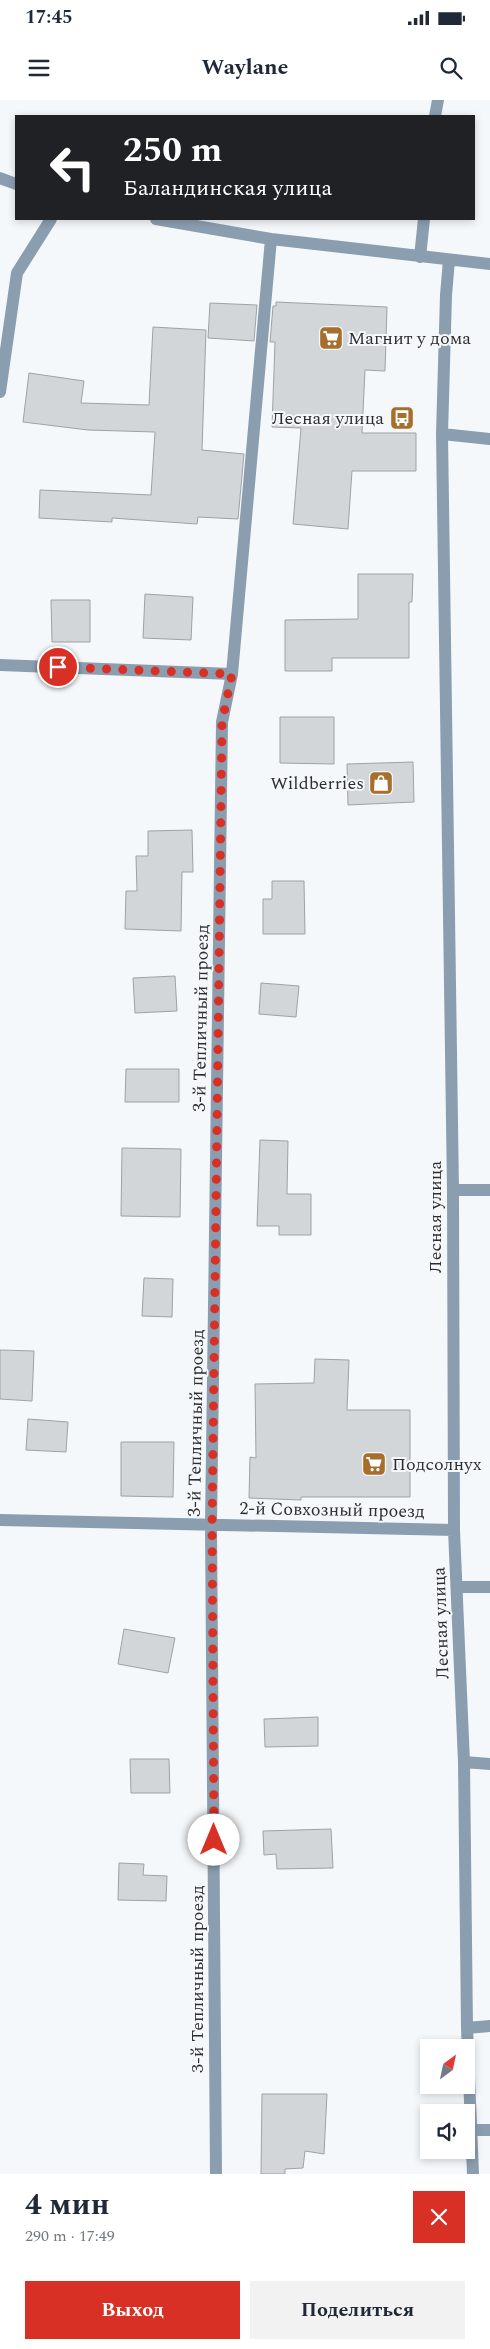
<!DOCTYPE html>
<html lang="ru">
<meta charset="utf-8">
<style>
body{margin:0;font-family:Spectral,serif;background:#f2f2f3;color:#1f2937;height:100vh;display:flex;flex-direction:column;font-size:19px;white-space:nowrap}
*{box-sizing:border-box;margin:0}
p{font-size:16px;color:#747a83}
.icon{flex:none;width:28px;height:28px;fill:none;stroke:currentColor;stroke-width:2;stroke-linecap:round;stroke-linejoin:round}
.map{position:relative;height:2074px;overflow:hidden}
.sheet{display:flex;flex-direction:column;background:#fff;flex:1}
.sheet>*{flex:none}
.top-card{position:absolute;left:15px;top:15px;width:460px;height:105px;border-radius:0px;box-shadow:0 2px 8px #0003;background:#202124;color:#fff;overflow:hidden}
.needle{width:32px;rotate:33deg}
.controls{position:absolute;left:420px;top:1939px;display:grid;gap:10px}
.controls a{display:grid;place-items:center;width:55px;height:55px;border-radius:0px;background:#fff;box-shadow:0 2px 8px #0003;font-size:25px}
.pin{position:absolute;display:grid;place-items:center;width:42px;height:42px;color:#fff;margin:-21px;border:2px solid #fff;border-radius:50%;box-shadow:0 1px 5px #0007}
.me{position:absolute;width:55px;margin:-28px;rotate:0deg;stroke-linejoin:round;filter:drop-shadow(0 0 4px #0008)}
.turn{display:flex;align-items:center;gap:18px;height:105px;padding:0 25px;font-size:22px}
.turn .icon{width:65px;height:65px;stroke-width:2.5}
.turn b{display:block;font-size:35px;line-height:42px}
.round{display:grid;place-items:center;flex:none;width:52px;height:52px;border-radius:0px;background:#f2f2f3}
.overview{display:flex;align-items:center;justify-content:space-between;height:85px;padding:0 25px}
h1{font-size:30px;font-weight:700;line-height:38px}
.button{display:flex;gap:10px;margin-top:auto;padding:10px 25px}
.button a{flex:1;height:58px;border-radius:0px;background:#d93025;color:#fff;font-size:20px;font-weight:700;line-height:58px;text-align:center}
.button a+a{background:#f2f2f3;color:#1f2937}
.status{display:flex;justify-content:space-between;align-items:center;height:35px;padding:0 25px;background:#fff;direction:ltr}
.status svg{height:14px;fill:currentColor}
header{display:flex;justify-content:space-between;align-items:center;height:65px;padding:0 25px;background:#fff;font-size:22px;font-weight:700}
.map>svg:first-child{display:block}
.building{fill:#d3d6d9;stroke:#9fa2a5}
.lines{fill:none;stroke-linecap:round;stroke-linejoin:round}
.minor{stroke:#8b9eb0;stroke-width:12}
.route{stroke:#d93025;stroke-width:9;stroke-dasharray:0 16.2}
.labels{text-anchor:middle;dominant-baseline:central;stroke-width:4;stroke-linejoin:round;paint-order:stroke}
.poi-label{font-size:18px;fill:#2d2e2f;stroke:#f5f8fb;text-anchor:start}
.street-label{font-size:18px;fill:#2d2e2f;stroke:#f5f8fb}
</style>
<div class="status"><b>17:45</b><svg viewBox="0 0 49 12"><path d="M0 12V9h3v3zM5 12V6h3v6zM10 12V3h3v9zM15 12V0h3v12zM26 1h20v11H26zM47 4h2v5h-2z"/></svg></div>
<header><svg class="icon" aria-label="menu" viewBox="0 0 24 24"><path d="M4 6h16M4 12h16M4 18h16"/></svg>Waylane<svg class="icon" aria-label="search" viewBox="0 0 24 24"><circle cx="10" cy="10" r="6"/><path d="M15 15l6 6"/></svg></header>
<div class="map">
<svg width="490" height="2074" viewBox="0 0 490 2074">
<rect width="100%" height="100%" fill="#f5f8fb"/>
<!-- building -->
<path class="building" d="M 276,202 L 387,207 L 385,271 L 365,270 L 362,333 L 416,333 L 416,371 L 352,371 L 348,429 L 293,424 L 301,328 L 272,327 L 275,242 L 270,242 L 273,206 L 276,206 Z
M 210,203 L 257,205 L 254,241 L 208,238 Z
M 153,227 L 206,230 L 202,350 L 244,354 L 238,419 L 198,417 L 197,424 L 112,418 L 112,422 L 39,418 L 40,390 L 151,395 L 155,332 L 88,330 L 23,322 L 29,273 L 84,281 L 81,303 L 149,305 Z
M 358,474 L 413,474 L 412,502 L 409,502 L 409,558 L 332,558 L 332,571 L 285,571 L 285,520 L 358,519 Z
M 145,494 L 193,497 L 191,540 L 143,538 Z
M 51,500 L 90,500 L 90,542 L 52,542 Z
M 280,617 L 334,617 L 334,664 L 280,663 Z
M 413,662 L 414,702 L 348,705 L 347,664 Z
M 192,730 L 193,772 L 182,772 L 181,831 L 125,829 L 126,791 L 137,791 L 136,756 L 148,756 L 148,731 Z
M 272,781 L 304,781 L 305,834 L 263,834 L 263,799 L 272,799 Z
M 175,876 L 177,911 L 135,913 L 133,878 Z
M 261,883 L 299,886 L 296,917 L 259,914 Z
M 126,969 L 179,969 L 179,1002 L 125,1002 Z
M 260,1040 L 288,1041 L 287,1094 L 311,1094 L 311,1135 L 279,1135 L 279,1126 L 257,1126 Z
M 122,1048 L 181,1049 L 180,1117 L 121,1116 Z
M 144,1178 L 173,1179 L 172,1217 L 142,1216 Z
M 0,1250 L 34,1251 L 32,1301 L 0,1299 Z
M 315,1259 L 349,1260 L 347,1310 L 410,1310 L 410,1397 L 301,1397 L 301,1400 L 249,1398 L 250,1357 L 256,1358 L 255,1284 L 314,1283 Z
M 28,1319 L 68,1322 L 66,1352 L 26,1350 Z
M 121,1342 L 174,1342 L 173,1397 L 121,1396 Z
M 124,1529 L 175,1538 L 168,1573 L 118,1564 Z
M 318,1617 L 318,1646 L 265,1647 L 264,1619 Z
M 130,1659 L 169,1659 L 170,1693 L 131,1693 Z
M 331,1729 L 333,1768 L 277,1769 L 276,1754 L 264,1755 L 263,1731 Z
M 119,1763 L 144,1764 L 143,1775 L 167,1776 L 166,1801 L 118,1800 Z
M 262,1994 L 327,1994 L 324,2054 L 305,2051 L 303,2068 L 285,2069 L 285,2074 L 261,2074 Z"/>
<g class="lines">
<!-- minor -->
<path class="minor" d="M 435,16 L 438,0
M 0,78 L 16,84
M 156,119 L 271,139 L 490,164
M 420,157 L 424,119
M 449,160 L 446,195 L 442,334 L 453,1090 L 454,1430 L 464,1662 L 467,1928 L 473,2074
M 0,292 L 17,173 L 51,119
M 442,334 L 490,339
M 0,565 L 232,574
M 453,1090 L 490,1090
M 0,1420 L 454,1430
M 457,1487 L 490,1487
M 464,1662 L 490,1664
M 467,1928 L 490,1926
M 471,2030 L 490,2030
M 216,2074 L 211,1425 L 222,622 L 232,574 L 271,139"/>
</g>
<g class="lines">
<!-- route -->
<path class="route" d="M 58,567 L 232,574 L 222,622 L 212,1425 L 214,1740"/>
</g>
<!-- icons -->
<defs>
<symbol id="supermarket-square" viewBox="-11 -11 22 22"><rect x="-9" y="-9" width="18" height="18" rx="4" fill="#a76f2c" stroke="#f5f8fb"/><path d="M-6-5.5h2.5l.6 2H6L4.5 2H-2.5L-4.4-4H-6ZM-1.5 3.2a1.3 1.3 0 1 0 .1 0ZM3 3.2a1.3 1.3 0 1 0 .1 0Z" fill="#fff"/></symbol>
<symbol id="bus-square" viewBox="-11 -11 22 22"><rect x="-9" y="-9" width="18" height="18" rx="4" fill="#a76f2c" stroke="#f5f8fb"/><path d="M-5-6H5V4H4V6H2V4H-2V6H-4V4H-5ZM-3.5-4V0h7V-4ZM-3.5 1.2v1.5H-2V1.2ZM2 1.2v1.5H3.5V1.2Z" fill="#fff"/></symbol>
<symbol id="shop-square" viewBox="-11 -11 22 22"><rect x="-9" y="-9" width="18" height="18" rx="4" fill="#a76f2c" stroke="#f5f8fb"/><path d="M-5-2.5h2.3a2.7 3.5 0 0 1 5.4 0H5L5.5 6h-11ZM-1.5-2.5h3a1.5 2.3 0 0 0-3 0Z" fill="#fff"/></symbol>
</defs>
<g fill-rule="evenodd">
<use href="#supermarket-square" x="317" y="224" width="28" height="28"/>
<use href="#bus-square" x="388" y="304" width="28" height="28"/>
<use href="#shop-square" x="367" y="669" width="28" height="28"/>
<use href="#supermarket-square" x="360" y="1350" width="28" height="28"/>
</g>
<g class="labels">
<!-- poi labels -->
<g class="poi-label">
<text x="348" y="238">Магнит у дома</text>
<text x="384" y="318" text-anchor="end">Лесная улица</text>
<text x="364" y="683" text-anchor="end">Wildberries</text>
<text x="392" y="1364">Подсолнух</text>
</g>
<!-- street labels -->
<g class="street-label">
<text transform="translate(201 918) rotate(-89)">3-й Тепличный проезд</text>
<text transform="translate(435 1117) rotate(-90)">Лесная улица</text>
<text transform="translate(196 1323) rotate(-89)">3-й Тепличный проезд</text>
<text transform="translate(332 1410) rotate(1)">2-й Совхозный проезд</text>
<text transform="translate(441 1523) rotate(-92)">Лесная улица</text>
<text transform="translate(197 1879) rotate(-90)">3-й Тепличный проезд</text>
</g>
</g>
</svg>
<div class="controls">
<a><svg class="needle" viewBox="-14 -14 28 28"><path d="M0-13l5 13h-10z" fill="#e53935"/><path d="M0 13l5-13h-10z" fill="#747a83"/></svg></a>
<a><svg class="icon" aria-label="sound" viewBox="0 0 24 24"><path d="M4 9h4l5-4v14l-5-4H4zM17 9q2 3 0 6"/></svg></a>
</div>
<div class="pin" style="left:58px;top:567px;background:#d93025"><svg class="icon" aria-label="arrive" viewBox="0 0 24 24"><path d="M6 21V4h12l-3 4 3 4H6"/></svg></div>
<svg class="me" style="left:214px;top:1740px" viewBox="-20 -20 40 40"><circle r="19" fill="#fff"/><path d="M0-13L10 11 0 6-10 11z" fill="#d93025"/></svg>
<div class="top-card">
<div class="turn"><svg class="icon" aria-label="left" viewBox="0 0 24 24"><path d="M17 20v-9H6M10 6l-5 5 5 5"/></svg><div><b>250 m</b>Баландинская улица</div></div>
</div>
</div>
<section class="sheet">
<div class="overview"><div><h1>4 мин</h1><p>290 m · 17:49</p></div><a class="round" style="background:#d93025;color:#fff"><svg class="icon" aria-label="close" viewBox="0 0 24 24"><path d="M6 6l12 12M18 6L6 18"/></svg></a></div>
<div class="button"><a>Выход</a><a>Поделиться</a></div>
</section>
